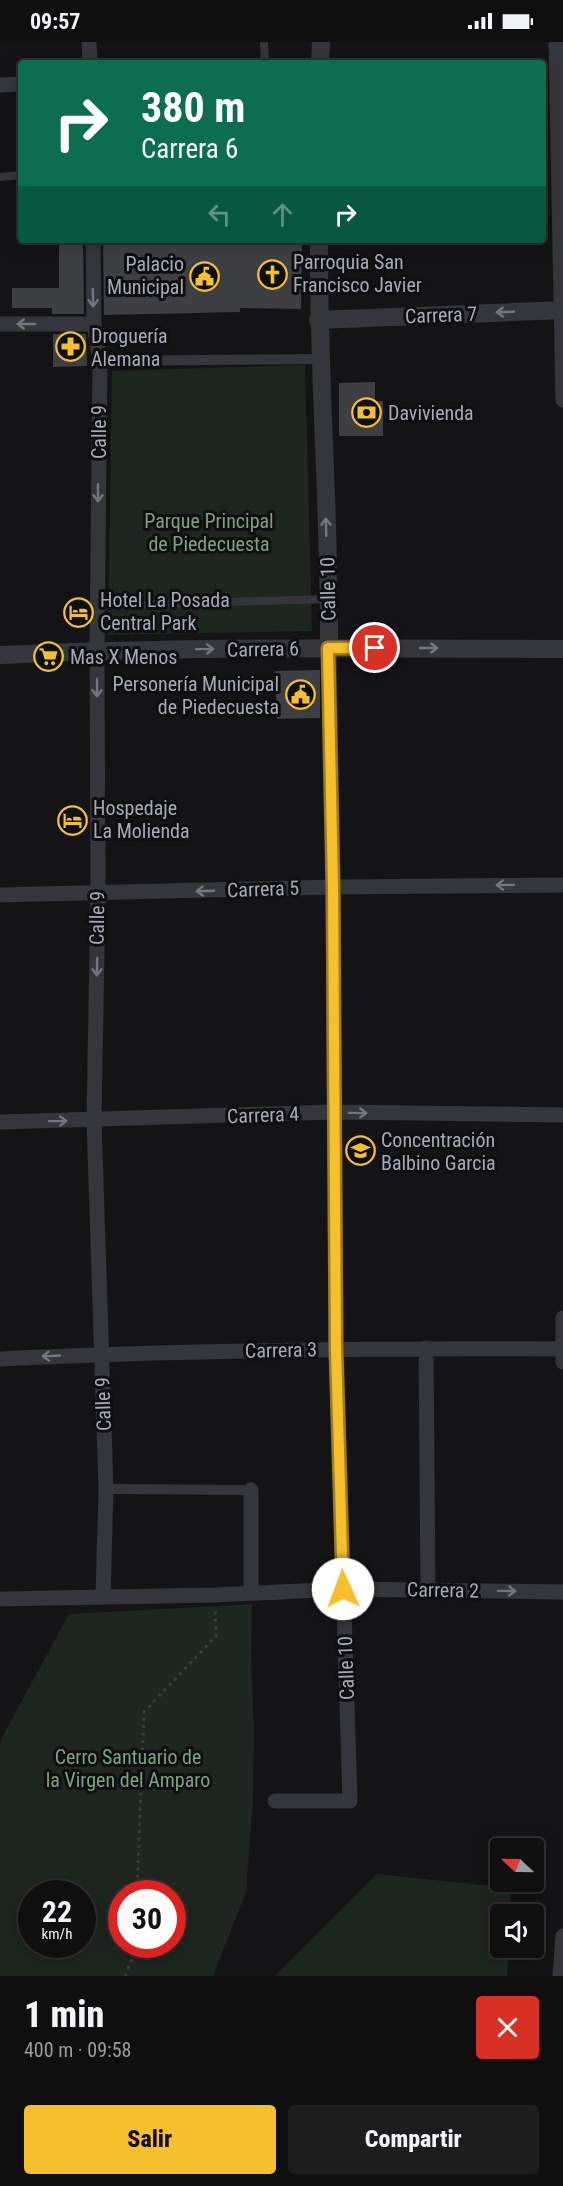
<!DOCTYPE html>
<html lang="es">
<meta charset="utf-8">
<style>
body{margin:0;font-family:"Roboto Condensed",sans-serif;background:#1d1d1e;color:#f1f3f6;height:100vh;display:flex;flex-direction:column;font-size:22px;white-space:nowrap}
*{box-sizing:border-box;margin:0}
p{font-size:20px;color:#9b9c9f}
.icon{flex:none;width:33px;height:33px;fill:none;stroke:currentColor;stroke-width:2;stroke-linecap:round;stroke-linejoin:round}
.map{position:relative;height:1934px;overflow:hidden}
.panel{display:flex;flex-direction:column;background:#0f0f10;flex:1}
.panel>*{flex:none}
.top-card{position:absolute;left:18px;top:18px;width:528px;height:183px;border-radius:6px;box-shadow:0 3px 15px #0003,0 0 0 2px #2f2f30;background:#0b6e4f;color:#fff;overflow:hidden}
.needle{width:39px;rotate:292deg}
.tools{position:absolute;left:490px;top:1796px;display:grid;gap:12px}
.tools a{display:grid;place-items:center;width:54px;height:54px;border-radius:6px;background:#0f0f10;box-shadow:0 3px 15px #0003,0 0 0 2px #2f2f30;font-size:30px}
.speed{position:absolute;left:18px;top:1838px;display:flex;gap:12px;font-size:30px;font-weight:700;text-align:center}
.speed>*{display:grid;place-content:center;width:78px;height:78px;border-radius:50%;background:#0f0f10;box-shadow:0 3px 15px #0003,0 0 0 2px #2f2f30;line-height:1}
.speed small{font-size:15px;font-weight:400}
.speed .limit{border:9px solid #d22;background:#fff;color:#111}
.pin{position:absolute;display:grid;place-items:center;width:51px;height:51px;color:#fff;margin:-26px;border:3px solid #fff;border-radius:50%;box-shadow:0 2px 6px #0007}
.me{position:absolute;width:66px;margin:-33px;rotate:358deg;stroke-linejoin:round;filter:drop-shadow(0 0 4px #0008)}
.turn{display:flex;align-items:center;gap:21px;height:126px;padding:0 24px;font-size:27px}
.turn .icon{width:78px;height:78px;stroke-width:2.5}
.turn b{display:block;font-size:42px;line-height:51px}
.lanes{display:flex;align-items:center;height:57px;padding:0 24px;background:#0003;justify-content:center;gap:30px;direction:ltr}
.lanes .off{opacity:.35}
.round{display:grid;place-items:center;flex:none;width:63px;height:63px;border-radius:6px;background:#1d1d1e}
.headline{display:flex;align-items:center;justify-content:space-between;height:102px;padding:0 24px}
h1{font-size:36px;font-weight:800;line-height:45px}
.button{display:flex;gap:12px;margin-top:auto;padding:12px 24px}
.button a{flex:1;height:69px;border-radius:6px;background:#f5bf2d;color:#111;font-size:24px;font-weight:800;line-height:69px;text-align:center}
.button a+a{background:#1d1d1e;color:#f1f3f6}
.status{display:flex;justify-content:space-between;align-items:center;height:42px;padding:0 30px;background:#0f0f10;direction:ltr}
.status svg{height:16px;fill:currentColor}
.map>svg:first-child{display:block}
.green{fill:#1e2620;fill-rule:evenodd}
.building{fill:#3e3f43}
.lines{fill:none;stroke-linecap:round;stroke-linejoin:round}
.path{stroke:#3b3d42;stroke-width:3;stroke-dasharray:3 4.5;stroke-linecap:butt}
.service{stroke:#35363b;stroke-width:8}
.pedestrian{stroke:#35363b;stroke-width:10}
.minor{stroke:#35363b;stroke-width:15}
.tertiary{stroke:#35363b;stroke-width:18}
.oneway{stroke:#73767f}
.route-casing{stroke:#9f7c1d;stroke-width:15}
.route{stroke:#f5bf2d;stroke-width:10}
.labels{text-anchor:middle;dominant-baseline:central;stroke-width:6;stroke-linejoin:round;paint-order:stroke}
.poi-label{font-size:20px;fill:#a6aab7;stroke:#0f0f11;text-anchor:start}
.street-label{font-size:20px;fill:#a6aab7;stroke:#0f0f11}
.park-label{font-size:20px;fill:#7ca281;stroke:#0f0f11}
</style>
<div class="status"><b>09:57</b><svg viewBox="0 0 49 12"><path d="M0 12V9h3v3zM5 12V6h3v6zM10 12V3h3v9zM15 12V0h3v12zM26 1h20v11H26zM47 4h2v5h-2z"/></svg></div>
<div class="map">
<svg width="563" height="1934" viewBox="0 0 563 1934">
<rect width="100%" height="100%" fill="#141416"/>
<!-- green -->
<path class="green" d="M 305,323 L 312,589 L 108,593 L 112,329 Z
M 252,1562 L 251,1613 L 254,1690 L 253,1758 L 246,1850 L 213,1934 L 0,1934 L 0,1699 L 69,1572 ZM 32,1851 L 82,1851 L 82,1902 L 32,1902 ZM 122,1851 L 172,1851 L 172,1902 L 122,1902 Z
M 377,1832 L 511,1846 L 510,1872 L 501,1872 L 501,1905 L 509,1905 L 507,1934 L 275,1934 Z"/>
<!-- building -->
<path class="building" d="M 59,198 L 83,198 L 84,272 L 52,272 L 52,266 L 12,266 L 12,246 L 59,246 Z
M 103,198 L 302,198 L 301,267 L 240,266 L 240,270 L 104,273 Z
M 53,292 L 86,292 L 87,324 L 53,325 Z
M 375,340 L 375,359 L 383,359 L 383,394 L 339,394 L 339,341 Z
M 320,628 L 320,676 L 277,677 L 275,629 Z"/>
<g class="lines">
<!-- path -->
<path class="path" d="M 137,1851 L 144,1670 L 216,1594 L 215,1567
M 125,1934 L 134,1912 L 135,1902"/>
<!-- service -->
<path class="service" d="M 264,0 L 265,21
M 0,135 L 21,133
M 98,564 L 328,557"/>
<!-- pedestrian -->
<path class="pedestrian" d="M 100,319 L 320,317
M 106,1447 L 251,1448"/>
<!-- minor -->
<path class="minor" d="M 89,0 L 90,21
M 556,0 L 563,358
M 0,43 L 21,42
M 93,198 L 94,282 L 100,319 L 97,608 L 98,852 L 94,1078 L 106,1447 L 103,1555
M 0,282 L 94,282
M 0,853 L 333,845 L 563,843
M 0,1080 L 334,1070 L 563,1073
M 563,1276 L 563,1320
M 426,1306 L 428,1547
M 0,1317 C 188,1308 375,1306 563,1307
M 251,1448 L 251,1551
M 0,1557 L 215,1553 L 343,1547 L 563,1550
M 275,1759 L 350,1759 L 336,1307 L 333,845 L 329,606
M 560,1934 L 563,1894"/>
<!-- tertiary -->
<path class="tertiary" d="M 320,21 L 321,0
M 319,198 C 318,334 330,470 329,606
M 318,278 L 563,268
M 0,613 C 188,604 375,606 563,607"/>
</g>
<!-- one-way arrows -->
<defs><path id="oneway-shaft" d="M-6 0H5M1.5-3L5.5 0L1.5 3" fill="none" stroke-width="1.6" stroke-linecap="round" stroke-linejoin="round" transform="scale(1.5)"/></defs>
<g class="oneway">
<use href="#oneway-shaft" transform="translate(93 256) rotate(89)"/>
<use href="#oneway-shaft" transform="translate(505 270) rotate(178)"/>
<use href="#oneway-shaft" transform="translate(26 282) rotate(180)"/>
<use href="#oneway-shaft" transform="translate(98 451) rotate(90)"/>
<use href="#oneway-shaft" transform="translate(326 485) rotate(-92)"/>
<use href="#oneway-shaft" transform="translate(429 606)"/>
<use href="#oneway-shaft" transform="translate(205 607) rotate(-1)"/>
<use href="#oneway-shaft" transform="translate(97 646) rotate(90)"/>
<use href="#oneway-shaft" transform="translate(505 843) rotate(179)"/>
<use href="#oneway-shaft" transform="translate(205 849) rotate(178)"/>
<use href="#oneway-shaft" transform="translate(97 925) rotate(91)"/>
<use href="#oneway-shaft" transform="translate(358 1071) rotate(1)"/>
<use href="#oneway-shaft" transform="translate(58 1079) rotate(-1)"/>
<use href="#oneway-shaft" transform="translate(51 1314) rotate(177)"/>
<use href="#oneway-shaft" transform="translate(507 1549) rotate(1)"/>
</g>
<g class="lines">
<defs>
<path id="route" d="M 343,1547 L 336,1307 L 333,845 L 328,606 L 375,606"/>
</defs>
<!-- route casing -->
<use href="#route" class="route-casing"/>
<!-- route -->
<use href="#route" class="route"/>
</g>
<!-- icons -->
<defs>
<symbol id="church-ring" viewBox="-11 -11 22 22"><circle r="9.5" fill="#0f0f11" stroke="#f5bf2d" stroke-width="1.5"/><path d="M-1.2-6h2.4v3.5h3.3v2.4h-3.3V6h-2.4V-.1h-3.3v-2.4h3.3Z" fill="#f5bf2d"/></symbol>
<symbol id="civic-ring" viewBox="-11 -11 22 22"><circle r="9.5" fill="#0f0f11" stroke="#f5bf2d" stroke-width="1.5"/><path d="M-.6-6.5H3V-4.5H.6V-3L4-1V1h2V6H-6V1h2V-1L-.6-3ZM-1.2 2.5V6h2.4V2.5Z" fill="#f5bf2d"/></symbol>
<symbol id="pharmacy-ring" viewBox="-11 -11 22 22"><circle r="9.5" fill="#0f0f11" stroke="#f5bf2d" stroke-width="1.5"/><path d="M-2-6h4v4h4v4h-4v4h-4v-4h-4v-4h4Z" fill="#f5bf2d"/></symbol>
<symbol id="bank-ring" viewBox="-11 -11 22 22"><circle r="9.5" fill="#0f0f11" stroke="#f5bf2d" stroke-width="1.5"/><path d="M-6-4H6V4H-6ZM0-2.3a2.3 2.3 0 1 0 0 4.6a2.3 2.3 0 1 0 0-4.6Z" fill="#f5bf2d"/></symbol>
<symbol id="hotel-ring" viewBox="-11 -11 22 22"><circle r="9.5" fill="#0f0f11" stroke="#f5bf2d" stroke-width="1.5"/><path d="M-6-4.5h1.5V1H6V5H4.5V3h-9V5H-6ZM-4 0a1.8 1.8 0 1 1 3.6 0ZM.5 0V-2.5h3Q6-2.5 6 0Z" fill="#f5bf2d"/></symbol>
<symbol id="supermarket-ring" viewBox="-11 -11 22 22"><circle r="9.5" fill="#0f0f11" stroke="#f5bf2d" stroke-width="1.5"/><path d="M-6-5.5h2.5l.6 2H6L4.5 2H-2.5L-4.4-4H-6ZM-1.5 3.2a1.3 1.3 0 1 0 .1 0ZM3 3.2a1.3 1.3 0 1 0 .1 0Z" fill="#f5bf2d"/></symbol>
<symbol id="school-ring" viewBox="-11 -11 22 22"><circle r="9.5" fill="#0f0f11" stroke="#f5bf2d" stroke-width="1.5"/><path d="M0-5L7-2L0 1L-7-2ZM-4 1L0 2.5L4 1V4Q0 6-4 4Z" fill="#f5bf2d"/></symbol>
</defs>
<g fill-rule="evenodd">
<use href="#church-ring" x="256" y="216" width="33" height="33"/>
<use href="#civic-ring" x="188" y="218" width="33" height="33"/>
<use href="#pharmacy-ring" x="54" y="288" width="33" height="33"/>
<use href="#bank-ring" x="350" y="354" width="33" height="33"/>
<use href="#hotel-ring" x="62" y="554" width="33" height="33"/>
<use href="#supermarket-ring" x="32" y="598" width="33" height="33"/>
<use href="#civic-ring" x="284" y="636" width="33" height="33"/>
<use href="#hotel-ring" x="56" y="762" width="33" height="33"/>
<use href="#school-ring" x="344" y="1092" width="33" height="33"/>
</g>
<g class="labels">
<!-- poi labels -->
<g class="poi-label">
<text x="293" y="220">Parroquia San<tspan x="293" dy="23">Francisco Javier</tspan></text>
<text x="184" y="222" text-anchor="end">Palacio<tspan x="184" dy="23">Municipal</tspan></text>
<text x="91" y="294">Droguería<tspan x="91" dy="23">Alemana</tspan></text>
<text x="388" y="371">Davivienda</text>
<text x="100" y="558">Hotel La Posada<tspan x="100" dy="23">Central Park</tspan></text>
<text x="70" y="615">Mas X Menos</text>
<text x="279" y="642" text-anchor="end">Personería Municipal<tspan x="279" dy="23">de Piedecuesta</tspan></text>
<text x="93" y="766">Hospedaje<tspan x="93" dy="23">La Molienda</tspan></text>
<text x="381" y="1098">Concentración<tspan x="381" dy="23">Balbino Garcia</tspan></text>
</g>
<!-- street labels -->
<g class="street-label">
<text transform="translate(441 273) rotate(-2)">Carrera 7</text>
<text transform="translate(99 390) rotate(-90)">Calle 9</text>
<text transform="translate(328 547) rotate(-91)">Calle 10</text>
<text transform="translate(263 607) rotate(-1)">Carrera 6</text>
<text transform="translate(263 847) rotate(-2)">Carrera 5</text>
<text transform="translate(97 876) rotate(-89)">Calle 9</text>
<text transform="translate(263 1073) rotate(-2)">Carrera 4</text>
<text transform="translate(281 1308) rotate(-1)">Carrera 3</text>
<text transform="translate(103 1362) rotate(-92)">Calle 9</text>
<text transform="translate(443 1548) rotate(1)">Carrera 2</text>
<text transform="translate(346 1626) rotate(-92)">Calle 10</text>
</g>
<!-- park labels -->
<g class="park-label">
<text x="209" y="479">Parque Principal<tspan x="209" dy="23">de Piedecuesta</tspan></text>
<text x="128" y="1715">Cerro Santuario de<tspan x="128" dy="23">la Virgen del Amparo</tspan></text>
</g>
</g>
</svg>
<div class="tools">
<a><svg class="needle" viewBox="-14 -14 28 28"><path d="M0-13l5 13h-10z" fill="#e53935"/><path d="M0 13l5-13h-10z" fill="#9b9c9f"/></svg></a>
<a><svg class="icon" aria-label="sound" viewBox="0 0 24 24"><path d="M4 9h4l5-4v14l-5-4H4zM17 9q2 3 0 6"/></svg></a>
</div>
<div class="speed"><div>22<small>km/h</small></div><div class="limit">30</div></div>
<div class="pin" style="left:375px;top:606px;background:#d93025"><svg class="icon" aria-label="arrive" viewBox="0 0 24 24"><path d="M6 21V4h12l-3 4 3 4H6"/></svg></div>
<svg class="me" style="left:343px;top:1547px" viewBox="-20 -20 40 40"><circle r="19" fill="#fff"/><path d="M0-13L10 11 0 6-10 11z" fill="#f5bf2d"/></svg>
<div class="top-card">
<div class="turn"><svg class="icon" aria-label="right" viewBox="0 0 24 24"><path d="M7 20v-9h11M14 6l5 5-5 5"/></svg><div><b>380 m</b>Carrera 6</div></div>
<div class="lanes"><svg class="icon off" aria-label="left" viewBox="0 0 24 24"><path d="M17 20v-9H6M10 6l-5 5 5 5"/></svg><svg class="icon off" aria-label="ahead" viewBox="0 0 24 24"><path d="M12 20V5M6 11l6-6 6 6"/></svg><svg class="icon" aria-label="right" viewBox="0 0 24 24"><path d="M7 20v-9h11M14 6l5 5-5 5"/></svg></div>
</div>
</div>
<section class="panel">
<div class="headline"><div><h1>1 min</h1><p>400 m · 09:58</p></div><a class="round" style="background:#d93025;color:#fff"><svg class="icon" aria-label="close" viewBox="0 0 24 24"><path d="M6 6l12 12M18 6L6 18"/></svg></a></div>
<div class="button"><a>Salir</a><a>Compartir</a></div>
</section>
